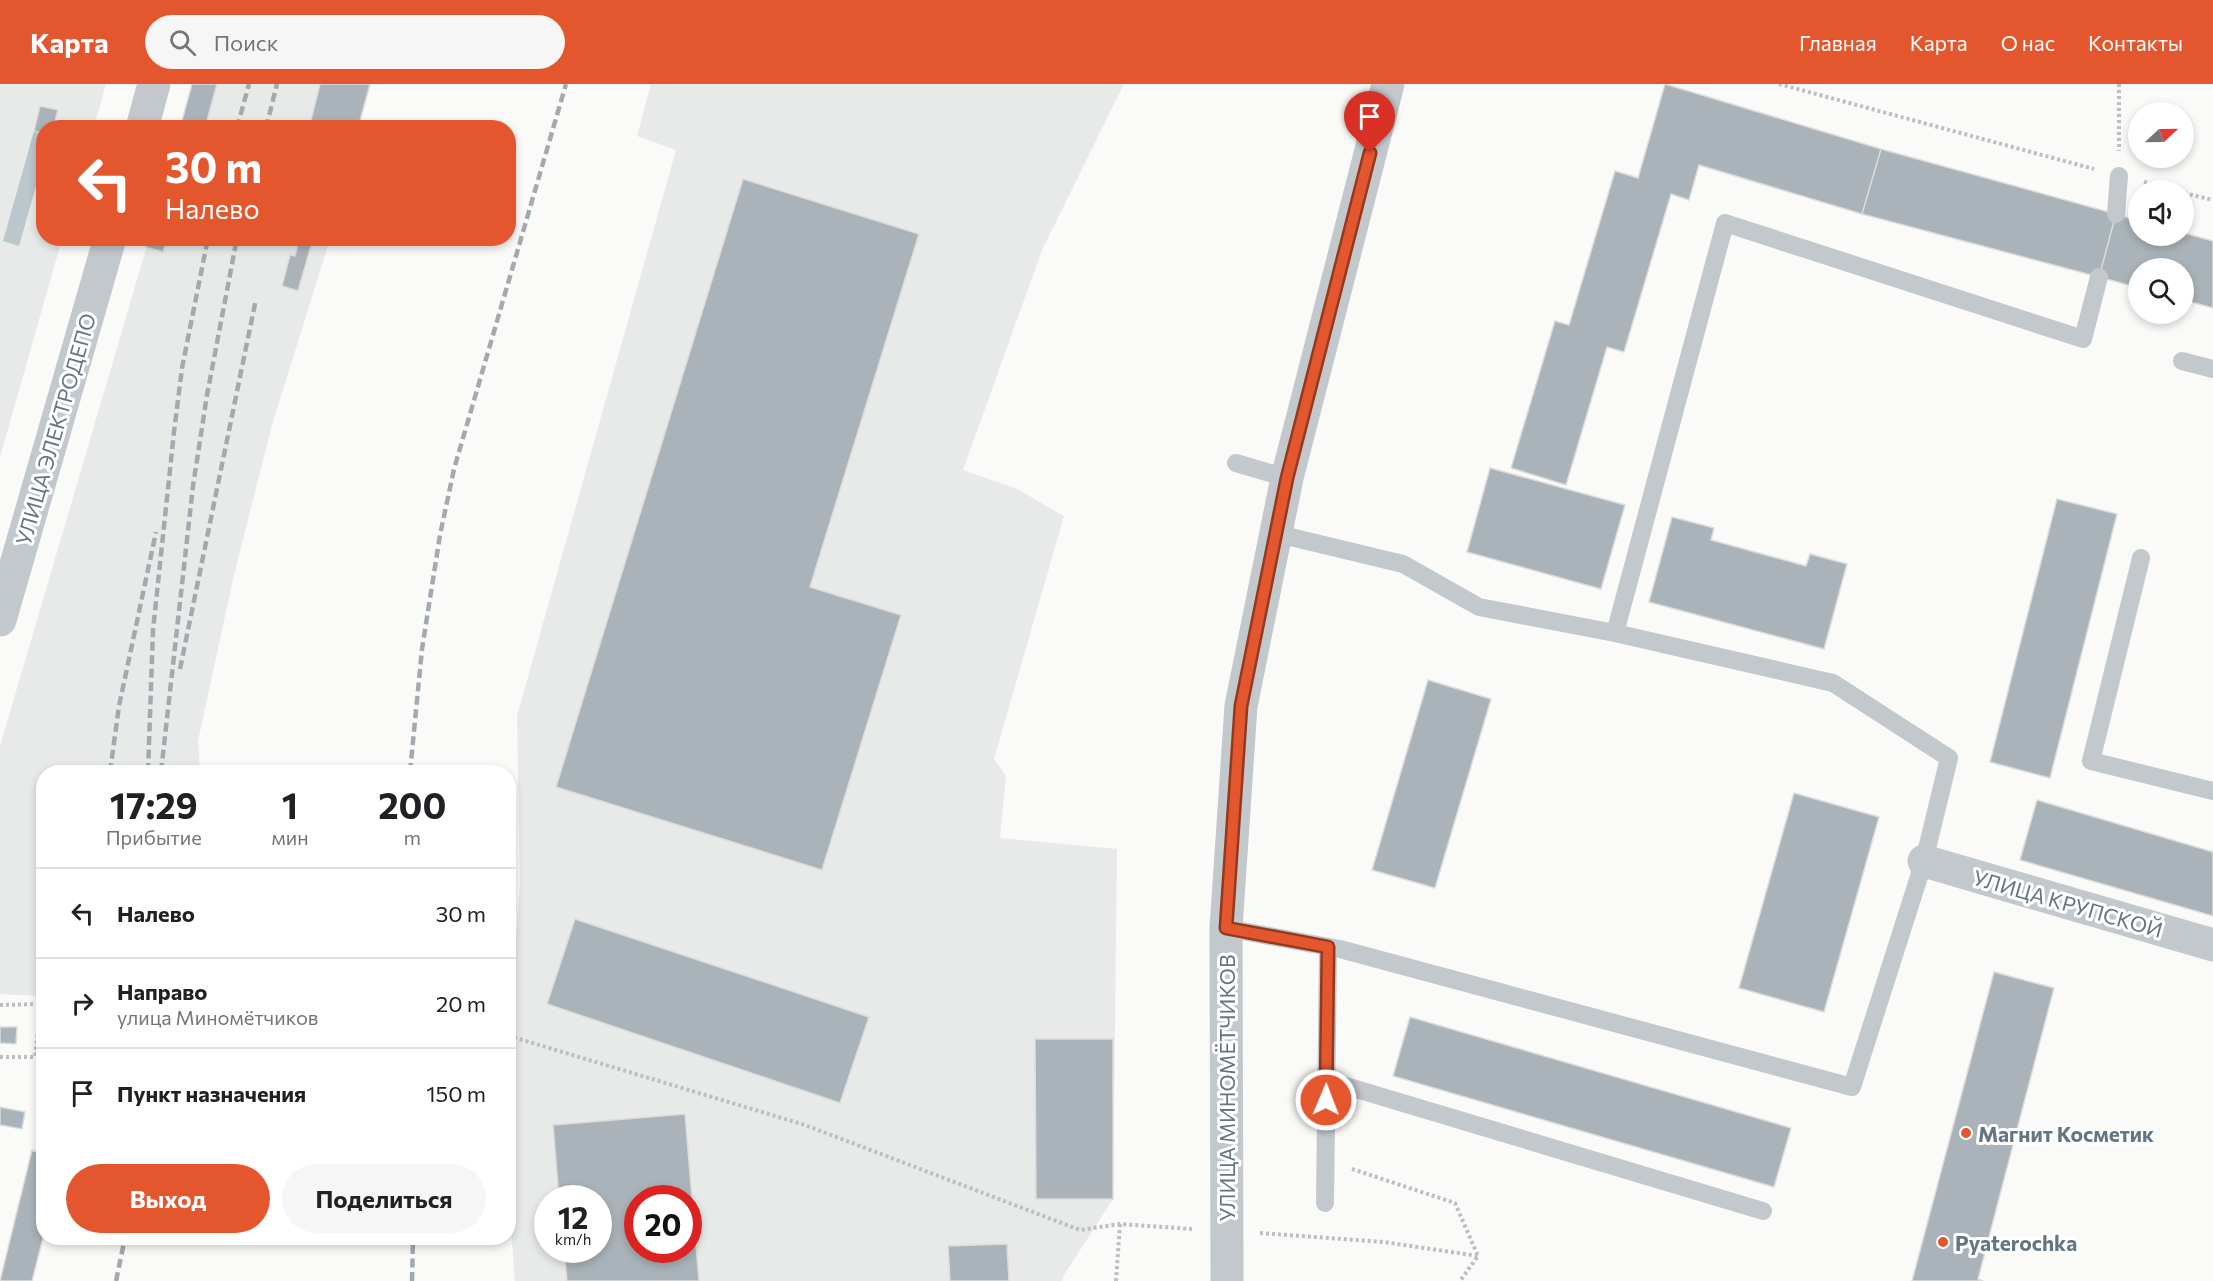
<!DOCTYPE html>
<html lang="ru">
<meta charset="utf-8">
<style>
body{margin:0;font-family:Commissioner,sans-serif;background:#f6f6f6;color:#202124;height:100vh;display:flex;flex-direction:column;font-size:22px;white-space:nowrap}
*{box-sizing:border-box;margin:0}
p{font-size:20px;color:#757577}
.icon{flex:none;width:33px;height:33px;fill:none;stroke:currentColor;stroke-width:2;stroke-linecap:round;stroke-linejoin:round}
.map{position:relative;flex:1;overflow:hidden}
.drawer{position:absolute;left:36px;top:681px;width:480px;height:480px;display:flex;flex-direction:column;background:#fff;border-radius:24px;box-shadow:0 3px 9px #0003}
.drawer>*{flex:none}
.top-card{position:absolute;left:36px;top:36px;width:480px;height:126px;border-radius:24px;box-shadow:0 3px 9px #0003;background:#e4572e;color:#fff;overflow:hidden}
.needle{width:39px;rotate:68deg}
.fabs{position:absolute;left:2128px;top:18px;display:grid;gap:12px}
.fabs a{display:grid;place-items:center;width:66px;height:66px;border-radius:50%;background:#fff;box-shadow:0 3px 9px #0003;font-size:30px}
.speed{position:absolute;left:534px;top:1101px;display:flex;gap:12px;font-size:30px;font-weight:700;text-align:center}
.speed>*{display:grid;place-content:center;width:78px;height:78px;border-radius:50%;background:#fff;box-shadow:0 3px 9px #0003;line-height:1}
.speed small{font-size:15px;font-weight:400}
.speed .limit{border:9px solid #d22;background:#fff;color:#111}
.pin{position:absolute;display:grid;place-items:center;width:51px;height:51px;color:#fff;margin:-62px -26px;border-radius:50% 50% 50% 0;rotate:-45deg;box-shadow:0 0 6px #0007}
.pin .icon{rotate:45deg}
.me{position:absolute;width:66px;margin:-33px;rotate:1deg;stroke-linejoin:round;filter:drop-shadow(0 0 4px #0008)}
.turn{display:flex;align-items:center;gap:21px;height:126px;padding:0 30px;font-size:27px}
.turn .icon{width:78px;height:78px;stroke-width:2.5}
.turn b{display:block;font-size:42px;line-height:51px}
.eta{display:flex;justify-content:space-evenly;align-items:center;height:102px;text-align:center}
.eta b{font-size:36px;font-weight:700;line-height:42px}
.cta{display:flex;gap:12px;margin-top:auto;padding:12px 30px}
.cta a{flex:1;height:69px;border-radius:36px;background:#e4572e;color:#fff;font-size:24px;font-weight:700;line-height:69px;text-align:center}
.cta a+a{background:#f6f6f6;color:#202124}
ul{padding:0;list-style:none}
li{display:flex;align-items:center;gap:18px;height:90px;padding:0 30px;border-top:2px solid #e0e0e0}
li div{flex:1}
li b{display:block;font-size:22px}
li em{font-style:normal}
header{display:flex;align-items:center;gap:36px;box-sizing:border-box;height:84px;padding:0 30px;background:#e4572e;color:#fff}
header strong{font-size:28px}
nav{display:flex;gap:33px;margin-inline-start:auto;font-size:21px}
.search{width:420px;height:54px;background:#f6f6f6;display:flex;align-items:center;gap:15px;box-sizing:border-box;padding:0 21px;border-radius:33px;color:#757577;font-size:22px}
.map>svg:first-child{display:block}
.built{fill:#e8e9e9;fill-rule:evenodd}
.water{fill:#bbc7cb}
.building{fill:#aab3b9;stroke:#dcdcda;stroke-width:1.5;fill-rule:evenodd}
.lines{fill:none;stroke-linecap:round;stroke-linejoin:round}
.path{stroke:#bbbfc2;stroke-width:4;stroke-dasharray:3 3;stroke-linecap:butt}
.service{stroke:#c3c8cc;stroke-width:18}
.minor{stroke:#c3c8cc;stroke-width:33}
.tertiary{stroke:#c3c8cc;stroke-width:33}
.rail{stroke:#a2aab0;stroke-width:4.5;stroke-dasharray:9 4.5;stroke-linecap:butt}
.route-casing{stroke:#94391e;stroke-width:15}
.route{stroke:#e4572e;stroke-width:10}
.poi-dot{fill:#e4572e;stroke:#fff;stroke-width:2}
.labels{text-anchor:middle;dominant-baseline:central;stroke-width:6;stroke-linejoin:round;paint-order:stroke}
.street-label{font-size:21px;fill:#657683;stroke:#fff}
.poi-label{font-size:21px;font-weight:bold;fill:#657683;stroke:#fff;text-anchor:start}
</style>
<header>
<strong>Карта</strong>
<div class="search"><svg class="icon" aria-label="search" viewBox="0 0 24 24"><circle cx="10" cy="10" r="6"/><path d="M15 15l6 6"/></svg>Поиск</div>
<nav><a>Главная</a><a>Карта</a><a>О нас</a><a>Контакты</a></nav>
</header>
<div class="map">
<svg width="2213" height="1197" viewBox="0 0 2213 1197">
<rect width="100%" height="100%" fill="#fafaf8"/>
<!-- built -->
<path class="built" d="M 0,0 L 106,0 L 94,43 L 44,44 L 44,154 L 62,155 L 0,373 Z
M 192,0 L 370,0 L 358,43 L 180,44 Z
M 651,0 L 1124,0 L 1042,166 L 963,386 L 1017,405 L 1064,432 L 994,675 L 1006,692 L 1000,754 L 1117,765 L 1113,1115 L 1064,1191 L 1062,1197 L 515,1197 L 508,1110 L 508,953 L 520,801 L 517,632 L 676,66 L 637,52 ZM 548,1114 L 598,1114 L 598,1166 L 548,1166 ZM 638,1114 L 688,1114 L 688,1166 L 638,1166 Z
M 149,155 L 330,155 L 272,341 L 233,495 L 198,657 L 200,688 L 44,688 L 43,912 L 0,910 L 0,662 Z"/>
<!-- water -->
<path class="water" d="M 34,47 L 43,50 L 43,77 L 19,162 L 3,157 Z"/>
<!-- building -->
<path class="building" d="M 192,0 L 217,0 L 205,44 L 180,44 Z
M 320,0 L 370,0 L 358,44 L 309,44 Z
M 1665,0 L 1881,65 L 1862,130 L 1699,81 L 1689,116 L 1671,110 L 1624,268 L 1607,263 L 1566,401 L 1511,384 L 1555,237 L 1569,241 L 1615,87 L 1638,94 Z
M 40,22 L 58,26 L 53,44 L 44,44 L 44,50 L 34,47 Z
M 1881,65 L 2116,130 L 2099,193 L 1862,130 Z
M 743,95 L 919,150 L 810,503 L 901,531 L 822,786 L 556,703 Z
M 2116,130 L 2139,137 L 2139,152 L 2184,152 L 2184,149 L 2213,157 L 2213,224 L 2184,216 L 2184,184 L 2139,184 L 2139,204 L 2099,193 Z
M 149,154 L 167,154 L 163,168 L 146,163 Z
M 300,154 L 313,155 L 298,207 L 282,202 L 290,171 L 295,172 Z
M 309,154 L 330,154 L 329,160 Z
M 1490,384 L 1625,421 L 1601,505 L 1467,468 Z
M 2057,415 L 2117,430 L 2050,694 L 1990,678 Z
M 1672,433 L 1714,444 L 1711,456 L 1806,482 L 1810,470 L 1847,480 L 1824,565 L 1649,518 Z
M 1428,596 L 1491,615 L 1435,804 L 1372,786 Z
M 1794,709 L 1879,733 L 1824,928 L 1739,904 Z
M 2037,716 L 2213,768 L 2213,832 L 2020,776 Z
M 575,835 L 869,933 L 840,1019 L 547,920 Z
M 1994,888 L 2054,904 L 1978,1195 L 1983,1197 L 1912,1197 Z
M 1410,933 L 1791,1044 L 1774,1103 L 1393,992 Z
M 0,943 L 17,943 L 16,960 L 0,959 Z
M 1035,955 L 1113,955 L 1113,1115 L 1036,1115 Z
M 0,1023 L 25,1028 L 22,1045 L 0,1041 Z
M 685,1030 L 699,1197 L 567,1197 L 564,1166 L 598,1166 L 598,1114 L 559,1114 L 553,1041 ZM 638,1114 L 688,1114 L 688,1166 L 638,1166 Z
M 32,1066 L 44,1070 L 44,1150 L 32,1197 L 0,1197 Z
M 1007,1160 L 1009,1197 L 950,1197 L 948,1162 Z"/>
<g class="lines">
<!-- path -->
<path class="path" d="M 1779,0 L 2094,85
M 2119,0 L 2119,67
M 2144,98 L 2176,106
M 2184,109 L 2213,116
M 0,921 L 41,920 L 35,973
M 508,955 L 516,954 L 805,1041 L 1080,1146 L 1120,1140 L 1192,1145
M 0,973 L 44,973
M 1352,1085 L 1455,1119 L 1478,1172 L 1460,1197
M 1260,1149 L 1384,1158 L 1478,1172
M 1116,1197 L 1120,1140"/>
<!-- service -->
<path class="service" d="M 2116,130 L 2119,92
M 2182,277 L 2213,285
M 1236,379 L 1287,394
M 2141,474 L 2091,677 L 2213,707
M 1615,549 L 1725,139 L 2083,255 L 2099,193
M 1226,844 L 1340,865 L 1852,1003 L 1924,777 L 1949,674 L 1833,599 L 1615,549 L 1479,523 L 1403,480 L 1274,449
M 1326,996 L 1763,1127
M 1325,1119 L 1328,863"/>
<!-- minor -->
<path class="minor" d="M 142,44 L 154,0
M 0,536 L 110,154
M 1924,777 L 2213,861"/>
<!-- tertiary -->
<path class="tertiary" d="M 1227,1197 L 1226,844 L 1241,622 L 1287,394 L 1388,0"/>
<!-- rail -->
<path class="rail" d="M 237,44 L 249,0
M 266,44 L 277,0
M 180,585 L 256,215
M 110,688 L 119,622 L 156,448
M 148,688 L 153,546 L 174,348 L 182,284 L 208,154
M 161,688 L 193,402 L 207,311 L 237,154
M 410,688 L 422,565 L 440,451 L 454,385 L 566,0
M 116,1197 L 125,1154
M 412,1197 L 413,1154"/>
</g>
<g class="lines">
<defs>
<path id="route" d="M 1326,1016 L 1328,863 L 1226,844 L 1241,622 L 1287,394 L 1370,69"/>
</defs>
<!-- route casing -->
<use href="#route" class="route-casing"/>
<!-- route -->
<use href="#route" class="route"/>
</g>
<!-- markers -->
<g class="poi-dot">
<circle cx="1966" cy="1049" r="6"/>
<circle cx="1943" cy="1158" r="6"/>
</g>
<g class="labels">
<!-- street labels -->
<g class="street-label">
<text transform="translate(55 345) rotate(-74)">УЛИЦА ЭЛЕКТРОДЕПО</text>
<text transform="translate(2068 819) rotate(16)">УЛИЦА КРУПСКОЙ</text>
<text transform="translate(1226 1004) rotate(-90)">УЛИЦА МИНОМЁТЧИКОВ</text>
</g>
<!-- poi labels -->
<g class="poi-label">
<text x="1978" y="1049">Магнит Косметик</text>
<text x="1955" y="1158">Pyaterochka</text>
</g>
</g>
</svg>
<div class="fabs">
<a><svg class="needle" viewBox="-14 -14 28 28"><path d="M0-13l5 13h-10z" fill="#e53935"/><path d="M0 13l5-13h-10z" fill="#757577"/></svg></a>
<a><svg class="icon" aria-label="sound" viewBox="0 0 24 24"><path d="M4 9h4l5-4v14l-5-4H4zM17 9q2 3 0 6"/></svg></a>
<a><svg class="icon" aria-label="search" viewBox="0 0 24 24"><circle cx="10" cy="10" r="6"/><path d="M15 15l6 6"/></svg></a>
</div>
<div class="speed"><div>12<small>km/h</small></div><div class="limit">20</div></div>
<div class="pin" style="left:1370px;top:69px;background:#d93025"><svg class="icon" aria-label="arrive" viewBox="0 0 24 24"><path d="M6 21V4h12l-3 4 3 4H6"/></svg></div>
<svg class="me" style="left:1326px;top:1016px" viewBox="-20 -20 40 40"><circle r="17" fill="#e4572e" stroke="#fff" stroke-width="3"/><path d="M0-11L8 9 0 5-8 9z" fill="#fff"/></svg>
<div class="top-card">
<div class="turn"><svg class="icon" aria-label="left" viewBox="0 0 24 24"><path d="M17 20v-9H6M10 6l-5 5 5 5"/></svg><div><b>30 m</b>Налево</div></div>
</div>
<section class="drawer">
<div class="eta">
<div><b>17:29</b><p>Прибытие</p></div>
<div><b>1</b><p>мин</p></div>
<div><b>200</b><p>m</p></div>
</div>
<ul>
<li><svg class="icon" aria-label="left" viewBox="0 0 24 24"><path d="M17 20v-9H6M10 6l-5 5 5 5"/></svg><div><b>Налево</b></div><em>30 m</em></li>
<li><svg class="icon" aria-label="right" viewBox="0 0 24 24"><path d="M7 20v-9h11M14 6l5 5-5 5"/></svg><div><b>Направо</b><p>улица Миномётчиков</p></div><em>20 m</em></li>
<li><svg class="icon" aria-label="arrive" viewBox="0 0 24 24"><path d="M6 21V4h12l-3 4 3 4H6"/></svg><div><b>Пункт назначения</b></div><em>150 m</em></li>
</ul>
<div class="cta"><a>Выход</a><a>Поделиться</a></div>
</section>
</div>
